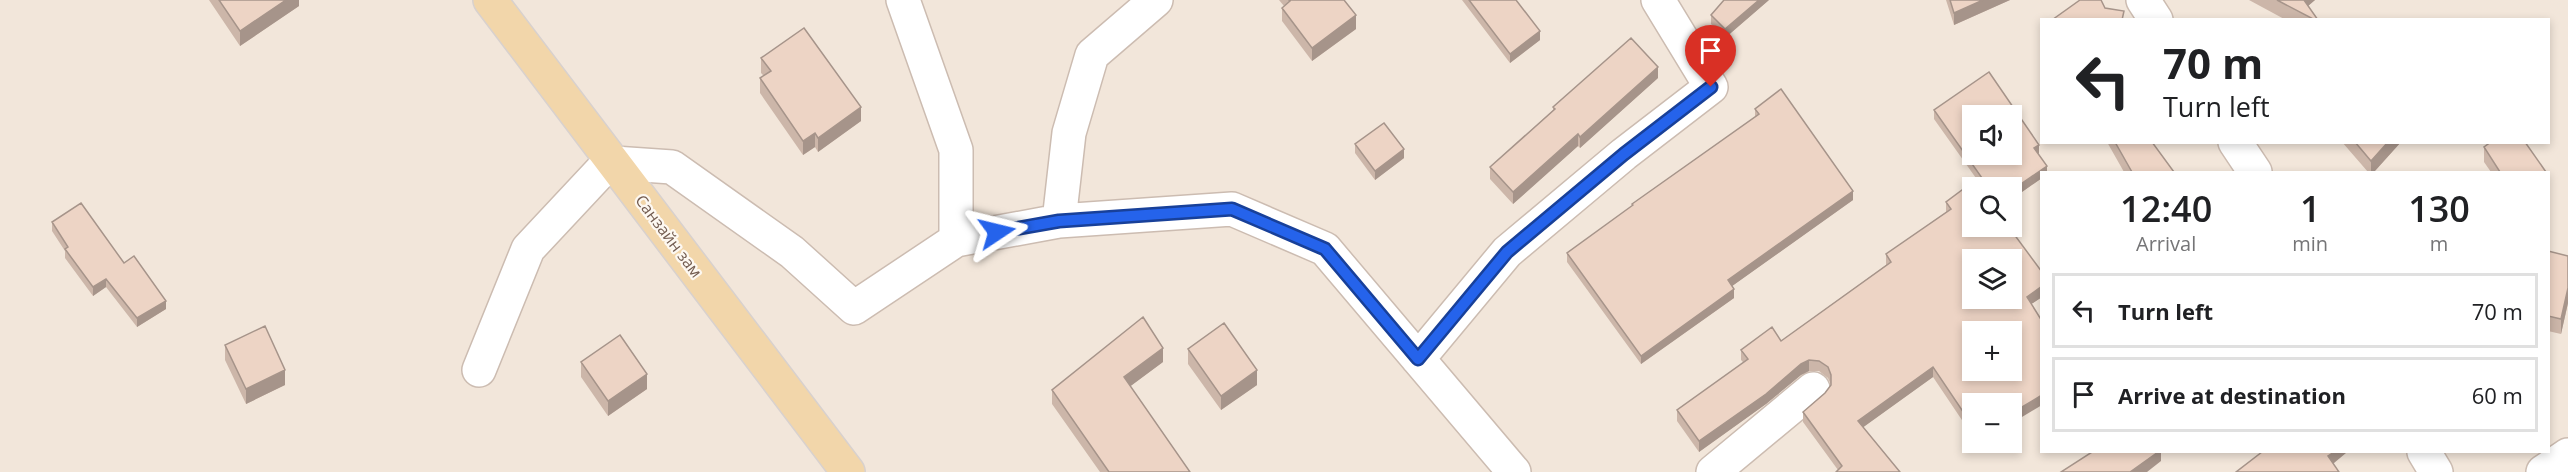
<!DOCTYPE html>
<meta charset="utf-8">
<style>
body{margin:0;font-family:"Open Sans",sans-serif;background:#f2f2f2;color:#202124;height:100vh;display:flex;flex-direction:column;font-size:22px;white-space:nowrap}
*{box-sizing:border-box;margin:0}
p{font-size:20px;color:#757577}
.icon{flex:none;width:33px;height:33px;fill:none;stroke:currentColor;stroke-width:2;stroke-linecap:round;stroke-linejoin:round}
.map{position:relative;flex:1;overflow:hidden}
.details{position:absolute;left:2040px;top:171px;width:510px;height:282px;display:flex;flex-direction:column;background:#fff;border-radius:0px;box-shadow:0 3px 9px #0003}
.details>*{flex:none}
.banner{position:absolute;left:2040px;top:18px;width:510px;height:126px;border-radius:0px;box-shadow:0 3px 9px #0003;background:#fff;color:#202124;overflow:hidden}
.tools{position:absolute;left:1962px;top:105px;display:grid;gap:12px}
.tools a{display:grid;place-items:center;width:60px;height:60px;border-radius:0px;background:#fff;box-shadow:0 3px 9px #0003;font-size:30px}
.pin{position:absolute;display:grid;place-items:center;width:51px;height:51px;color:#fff;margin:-62px -26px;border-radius:50% 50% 50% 0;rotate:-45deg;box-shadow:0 0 6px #0007}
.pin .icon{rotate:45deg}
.me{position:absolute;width:66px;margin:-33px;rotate:80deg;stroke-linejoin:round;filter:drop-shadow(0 0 4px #0008)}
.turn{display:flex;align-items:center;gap:21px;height:126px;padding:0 24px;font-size:27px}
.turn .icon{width:78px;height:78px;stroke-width:2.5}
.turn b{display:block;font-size:42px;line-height:51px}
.eta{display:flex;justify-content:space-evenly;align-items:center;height:102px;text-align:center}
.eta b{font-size:36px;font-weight:600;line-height:42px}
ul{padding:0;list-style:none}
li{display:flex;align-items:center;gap:18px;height:75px;margin:0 12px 9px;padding:0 12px;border:3px solid #e0e0e0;border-radius:0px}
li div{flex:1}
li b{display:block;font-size:22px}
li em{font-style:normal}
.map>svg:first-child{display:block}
.residential{fill:#f2e6da;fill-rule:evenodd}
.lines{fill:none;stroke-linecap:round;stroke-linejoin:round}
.minor-casing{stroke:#ccbcb1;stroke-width:36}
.major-casing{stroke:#d8d1ce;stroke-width:36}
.minor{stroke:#fff;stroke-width:33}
.major{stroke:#f2d6aa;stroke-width:33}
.wall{fill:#ccb6a9}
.shaded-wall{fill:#a6948a}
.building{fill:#edd4c5;stroke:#a6948a;stroke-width:1.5;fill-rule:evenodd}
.route-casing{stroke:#184099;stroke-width:15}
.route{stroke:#2563eb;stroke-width:10}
.labels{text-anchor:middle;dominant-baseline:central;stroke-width:4.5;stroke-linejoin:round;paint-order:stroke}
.street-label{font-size:16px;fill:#735c50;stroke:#fdf8f1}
</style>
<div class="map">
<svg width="2568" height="472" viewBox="0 0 2568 472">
<rect width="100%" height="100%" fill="#fbf4eb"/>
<!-- residential -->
<path class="residential" d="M 0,0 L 2568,0 L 2568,472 L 0,472 ZM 2042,20 L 2548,20 L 2548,142 L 2042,142 ZM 1972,116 L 2012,116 L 2012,154 L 1972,154 ZM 2042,172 L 2548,172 L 2548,452 L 2042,452 ZM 1972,188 L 2012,188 L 2012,226 L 1972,226 ZM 1972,260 L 2012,260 L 2012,298 L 1972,298 ZM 1972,332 L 2012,332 L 2012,370 L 1972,370 ZM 1972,404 L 2012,404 L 2012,442 L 1972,442 Z"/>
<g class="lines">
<defs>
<path id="minor" d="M 903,0 L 956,150 L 956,240
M 2143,0 L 2156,20
M 2235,142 L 2255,172
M 1059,221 L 1069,133 L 1092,55 L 1156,0
M 1418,359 L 1507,252 L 1624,154 L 1711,87 L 1658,0
M 479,370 L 528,249 L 601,171 L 614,163 L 672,167 L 792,252 L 854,308 L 956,240 L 1059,221 L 1232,209 L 1325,249 L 1514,472
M 2424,452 L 2436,472
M 1713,472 L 1813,389
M 2543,472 L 2568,455"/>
<path id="major" d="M 490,0 L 848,472"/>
</defs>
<!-- minor casing -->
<use href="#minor" class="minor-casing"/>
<!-- major casing -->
<use href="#major" class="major-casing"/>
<!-- minor -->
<use href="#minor" class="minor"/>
<!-- major -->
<use href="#major" class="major"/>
</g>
<!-- wall -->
<path class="wall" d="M 209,0 L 299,0 L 299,6 L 240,46 Z
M 1279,0 L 1344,0 L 1356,29 L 1312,61 L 1282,21 L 1282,8 L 1284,6 Z
M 1462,0 L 1516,0 L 1540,40 L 1510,63 Z
M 1769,0 L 1725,38 L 1711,24 L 1711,15 Z
M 1946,0 L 2010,0 L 1954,25 Z
M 2249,0 L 2315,0 L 2308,6 L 2318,20 L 2286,20 Z
M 761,58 L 861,121 L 818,152 L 815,147 L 803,155 L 760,93 L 760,78 L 764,76 L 761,73 Z
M 1658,78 L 1580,148 L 1578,146 L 1513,204 L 1490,179 L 1490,167 L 1553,110 L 1553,107 Z
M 1755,109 L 1853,200 L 1732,286 L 1734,298 L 1641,364 L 1567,262 L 1567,253 L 1632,206 L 1632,204 L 1755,117 Z
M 1934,110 L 2039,153 L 2038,154 L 2047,172 L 2042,178 L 2012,199 L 2012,188 L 1983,188 L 1934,119 Z
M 2107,142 L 2152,142 L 2174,172 L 2124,172 Z
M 2342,142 L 2401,142 L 2374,172 L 2368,172 Z
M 1355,144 L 1404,158 L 1375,180 L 1355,153 Z
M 2484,147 L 2546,172 L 2491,172 L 2484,162 Z
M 1946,202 L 2042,272 L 2042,297 L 2031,304 L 1972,404 L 1972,435 L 1933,377 L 1863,427 L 1900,472 L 1838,470 L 1803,422 L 1803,412 L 1825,393 L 1831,385 L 1828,378 L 1819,371 L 1809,371 L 1801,375 L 1766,404 L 1699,452 L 1677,421 L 1677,410 L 1744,363 L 1741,360 L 1741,350 L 1781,341 L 1886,265 L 1886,254 L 1946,212 Z
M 52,222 L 124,263 L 166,309 L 137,327 L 106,287 L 93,296 L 65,258 L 65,251 L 52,231 Z
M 2548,251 L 2568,256 L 2568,303 L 2561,334 L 2548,331 Z
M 225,345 L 285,385 L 246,404 L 225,360 Z
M 1188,349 L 1257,385 L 1221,410 L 1188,364 Z
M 581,362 L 647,389 L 608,416 L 581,377 Z
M 1163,362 L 1130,386 L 1190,472 L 1100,472 L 1052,404 L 1052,390 Z
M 1978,442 L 1992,442 L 1982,449 Z"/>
<!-- shaded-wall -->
<path class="shaded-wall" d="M 286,0 L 299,0 L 299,6 L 240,46 L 240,31 Z
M 1759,0 L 1769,0 L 1725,38 L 1725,29 Z
M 1983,0 L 2010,0 L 1954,25 L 1954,13 Z
M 2301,0 L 2315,0 L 2301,12 Z
M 1356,15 L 1356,29 L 1312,61 L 1312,48 Z
M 1540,31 L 1540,40 L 1510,63 L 1510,54 Z
M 1658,67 L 1658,78 L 1580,148 L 1580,137 Z
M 861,107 L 861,121 L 818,152 L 818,138 Z
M 815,133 L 815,147 L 803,155 L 803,141 Z
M 1578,134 L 1578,146 L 1513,204 L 1513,192 Z
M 2388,142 L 2401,142 L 2374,172 L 2371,172 L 2371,161 Z
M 2039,145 L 2039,153 L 2034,157 L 2034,148 Z
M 1404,149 L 1404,158 L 1375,180 L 1375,171 Z
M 2047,166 L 2047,172 L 2042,172 L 2042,178 L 2012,199 L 2012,190 Z
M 1853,191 L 1853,200 L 1728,289 L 1728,280 Z
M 106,279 L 106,287 L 93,296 L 93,287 Z
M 2042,286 L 2042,297 L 2027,307 L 2027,297 Z
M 2568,288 L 2568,303 L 2561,334 L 2561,319 Z
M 1734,289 L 1734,298 L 1641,364 L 1641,356 Z
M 166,301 L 166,309 L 137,327 L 137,318 Z
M 1163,348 L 1163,362 L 1124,391 L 1124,377 Z
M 1809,360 L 1809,371 L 1801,375 L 1766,404 L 1699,452 L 1699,441 L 1801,364 Z
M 1933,367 L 1933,377 L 1858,431 L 1858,421 Z
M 285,370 L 285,385 L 246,404 L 246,389 Z
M 1257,370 L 1257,385 L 1221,410 L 1221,396 Z
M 647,374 L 647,389 L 608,416 L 608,401 Z
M 2042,395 L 2042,405 L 2012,423 L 2012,413 Z
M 1982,442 L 1992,442 L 1982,449 Z
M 2156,452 L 2161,452 L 2161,461 L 2147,472 L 2130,472 Z
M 2334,452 L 2346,452 L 2346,453 L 2328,468 L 2328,456 Z"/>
<!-- building -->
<path class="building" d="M 219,0 L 286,0 L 240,31 Z
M 1289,0 L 1344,0 L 1356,15 L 1312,48 L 1282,8 L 1290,1 Z
M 1469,0 L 1516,0 L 1540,31 L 1510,54 Z
M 1724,0 L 1759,0 L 1725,29 L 1711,15 Z
M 1950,0 L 1983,0 L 1954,13 Z
M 2080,0 L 2101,0 L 2105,8 L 2124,11 L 2122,20 L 2052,20 Z
M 2277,0 L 2304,0 L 2318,20 L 2315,20 Z
M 804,28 L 861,107 L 818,138 L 815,133 L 803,141 L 760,78 L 771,71 L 761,58 Z
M 1631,38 L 1658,67 L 1580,137 L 1578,134 L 1513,192 L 1490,167 L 1555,109 L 1553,107 Z
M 1989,72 L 2039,145 L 2034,148 L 2047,166 L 2012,190 L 2012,188 L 1989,188 L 1934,110 ZM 1972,116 L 2012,116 L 2012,154 L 1972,154 Z
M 1781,89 L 1853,191 L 1728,280 L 1734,289 L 1641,356 L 1567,253 L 1633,205 L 1632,204 L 1759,114 L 1755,109 Z
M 1384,123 L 1404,149 L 1375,171 L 1355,144 Z
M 2115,142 L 2152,142 L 2174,172 L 2132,172 Z
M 2355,142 L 2388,142 L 2371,161 Z
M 2491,142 L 2525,142 L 2546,172 L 2500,172 L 2484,147 Z
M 1974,181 L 1979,188 L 1972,188 L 1972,226 L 2008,226 L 2042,272 L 2042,286 L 2027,297 L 2042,321 L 2042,395 L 2012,413 L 2012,404 L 1972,404 L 1972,425 L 1933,367 L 1858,421 L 1900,472 L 1836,472 L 1842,466 L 1803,412 L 1825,393 L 1831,385 L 1831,375 L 1828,367 L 1819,361 L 1809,360 L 1801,364 L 1766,394 L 1699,441 L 1677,410 L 1748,359 L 1741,350 L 1772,327 L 1781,341 L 1891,262 L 1886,254 L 1951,209 L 1946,202 ZM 1972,260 L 2012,260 L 2012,298 L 1972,298 ZM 1972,332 L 2012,332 L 2012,370 L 1972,370 Z
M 81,203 L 124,263 L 134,256 L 166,301 L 137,318 L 106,279 L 93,287 L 65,249 L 68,247 L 52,222 Z
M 2548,251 L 2568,256 L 2568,288 L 2561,319 L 2548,316 Z
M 1143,317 L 1163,348 L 1124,377 L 1190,472 L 1109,472 L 1052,390 Z
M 1224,323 L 1257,370 L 1221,396 L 1188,349 Z
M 265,326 L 285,370 L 246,389 L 225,345 Z
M 620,335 L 647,374 L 608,401 L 581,362 Z
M 2092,452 L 2158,452 L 2130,472 L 2061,472 Z
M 2262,452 L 2334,452 L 2328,456 L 2339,472 L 2236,472 Z"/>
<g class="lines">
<defs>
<path id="route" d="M 997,232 L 1059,221 L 1232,209 L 1325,249 L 1418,359 L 1507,252 L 1624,154 L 1711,87"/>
</defs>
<!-- route casing -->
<use href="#route" class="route-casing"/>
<!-- route -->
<use href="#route" class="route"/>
</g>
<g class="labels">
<!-- street labels -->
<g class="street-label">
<text transform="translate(669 236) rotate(53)">Санзайн зам</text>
</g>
</g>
</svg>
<div class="tools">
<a><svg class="icon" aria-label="sound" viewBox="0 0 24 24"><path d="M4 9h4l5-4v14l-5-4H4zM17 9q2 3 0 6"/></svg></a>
<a><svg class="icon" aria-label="search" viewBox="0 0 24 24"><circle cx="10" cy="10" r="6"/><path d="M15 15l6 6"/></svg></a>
<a><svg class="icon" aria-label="layers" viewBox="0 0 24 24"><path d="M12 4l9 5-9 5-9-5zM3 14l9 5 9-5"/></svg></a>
<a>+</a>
<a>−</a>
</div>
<div class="pin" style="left:1711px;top:87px;background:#d93025"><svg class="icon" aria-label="arrive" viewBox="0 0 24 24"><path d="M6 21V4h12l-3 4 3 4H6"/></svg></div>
<svg class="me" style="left:997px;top:232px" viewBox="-20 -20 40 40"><path d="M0-17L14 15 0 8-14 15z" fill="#2563eb" stroke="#fff" stroke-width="4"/></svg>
<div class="banner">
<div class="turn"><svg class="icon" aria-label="left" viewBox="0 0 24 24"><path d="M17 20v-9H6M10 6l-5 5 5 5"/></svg><div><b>70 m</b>Turn left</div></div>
</div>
<section class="details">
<div class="eta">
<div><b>12:40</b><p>Arrival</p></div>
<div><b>1</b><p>min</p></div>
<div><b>130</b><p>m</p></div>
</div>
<ul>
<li><svg class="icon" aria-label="left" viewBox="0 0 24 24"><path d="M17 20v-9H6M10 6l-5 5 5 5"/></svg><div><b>Turn left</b></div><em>70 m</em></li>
<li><svg class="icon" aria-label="arrive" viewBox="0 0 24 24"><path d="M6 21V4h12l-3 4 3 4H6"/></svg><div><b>Arrive at destination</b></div><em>60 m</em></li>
</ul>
</section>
</div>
